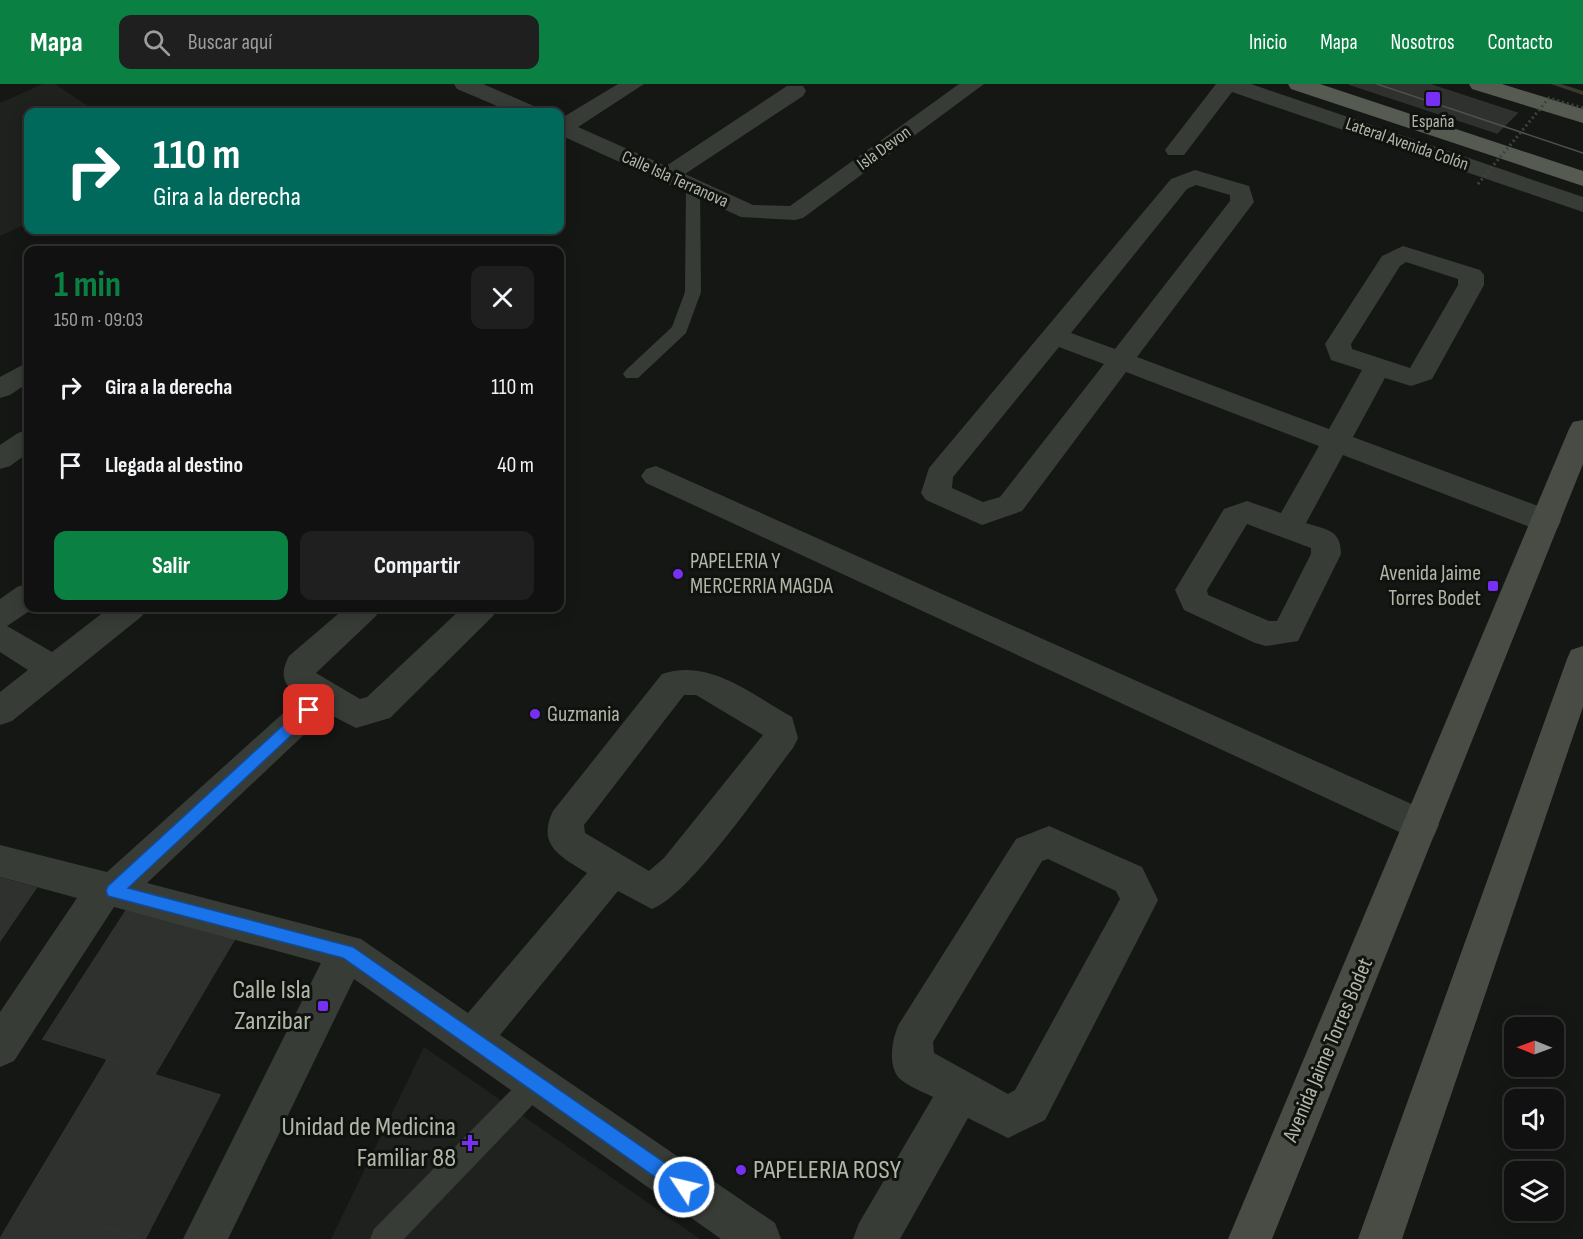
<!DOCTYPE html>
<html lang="es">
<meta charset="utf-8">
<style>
body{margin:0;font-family:"Sofia Sans Condensed",sans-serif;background:#1e1f1e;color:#f1f3f6;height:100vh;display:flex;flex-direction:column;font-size:22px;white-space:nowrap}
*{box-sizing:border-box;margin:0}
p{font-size:20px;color:#9c9d9f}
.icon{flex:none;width:33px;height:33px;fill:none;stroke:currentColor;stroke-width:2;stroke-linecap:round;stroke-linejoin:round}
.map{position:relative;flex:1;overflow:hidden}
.drawer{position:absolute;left:24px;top:162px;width:540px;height:366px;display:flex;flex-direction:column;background:#101110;border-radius:12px;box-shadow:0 3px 15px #0003,0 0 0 2px #303130}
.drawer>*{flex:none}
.top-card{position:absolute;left:24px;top:24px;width:540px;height:126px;border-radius:12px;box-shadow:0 3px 15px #0003,0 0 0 2px #303130;background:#00695c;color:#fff;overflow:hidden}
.needle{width:39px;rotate:271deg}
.fabs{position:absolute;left:1504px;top:933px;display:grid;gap:12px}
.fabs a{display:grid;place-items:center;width:60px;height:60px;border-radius:12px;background:#101110;box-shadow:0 3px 15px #0003,0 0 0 2px #303130;font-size:30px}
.pin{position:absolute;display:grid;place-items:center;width:51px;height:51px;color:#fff;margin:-26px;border-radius:12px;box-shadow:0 3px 9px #0006}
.me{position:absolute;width:66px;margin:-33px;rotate:305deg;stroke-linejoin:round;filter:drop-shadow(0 0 4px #0008)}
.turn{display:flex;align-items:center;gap:21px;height:126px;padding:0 30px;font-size:27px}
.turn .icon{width:78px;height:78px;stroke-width:2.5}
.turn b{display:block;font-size:42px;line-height:51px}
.round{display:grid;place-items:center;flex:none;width:63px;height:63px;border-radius:12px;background:#1e1f1e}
.summary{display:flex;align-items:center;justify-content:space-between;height:102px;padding:0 30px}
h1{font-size:36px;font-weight:700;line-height:45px;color:#0b8043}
.cta{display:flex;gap:12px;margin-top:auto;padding:12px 30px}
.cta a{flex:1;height:69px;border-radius:12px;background:#0b8043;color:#fff;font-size:24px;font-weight:700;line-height:69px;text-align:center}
.cta a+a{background:#1e1f1e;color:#f1f3f6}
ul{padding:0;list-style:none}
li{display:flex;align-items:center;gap:18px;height:78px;padding:0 30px}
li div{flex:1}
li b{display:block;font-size:22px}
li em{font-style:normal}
header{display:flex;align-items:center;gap:36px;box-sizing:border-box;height:84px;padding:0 30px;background:#0b8043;color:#fff}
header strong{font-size:28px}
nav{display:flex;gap:33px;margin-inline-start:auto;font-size:21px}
.search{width:420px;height:54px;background:#1e1f1e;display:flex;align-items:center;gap:15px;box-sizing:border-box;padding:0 21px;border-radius:12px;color:#9c9d9f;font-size:22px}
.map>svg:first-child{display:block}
.built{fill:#1f211e}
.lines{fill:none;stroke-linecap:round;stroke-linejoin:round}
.stream{fill:#383b2b;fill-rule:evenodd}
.building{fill:#2e312d;stroke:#30332f;stroke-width:1.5}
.lane{fill:#383c36;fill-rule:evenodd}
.street{fill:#383c36;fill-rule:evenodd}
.secondary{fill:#484c44;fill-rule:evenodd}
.primary{fill:#565b52;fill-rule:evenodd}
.tram{stroke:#4d5149;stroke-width:1.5}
.path-bridge{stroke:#40433c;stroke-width:3;stroke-dasharray:2 3;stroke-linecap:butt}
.route{fill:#1a73e8;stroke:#114b97;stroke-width:1.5}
.poi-dot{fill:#782ff4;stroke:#101210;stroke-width:2}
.labels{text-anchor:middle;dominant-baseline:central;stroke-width:6;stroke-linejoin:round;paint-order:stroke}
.far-poi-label{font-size:18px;fill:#b0b7a6;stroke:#101210}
.far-street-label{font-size:18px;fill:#b0b7a6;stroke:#101210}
.poi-label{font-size:22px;fill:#b0b7a6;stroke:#101210;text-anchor:start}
.street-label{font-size:22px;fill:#b0b7a6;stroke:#101210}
.near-poi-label{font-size:27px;fill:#b0b7a6;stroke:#101210;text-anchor:end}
</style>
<header>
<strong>Mapa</strong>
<div class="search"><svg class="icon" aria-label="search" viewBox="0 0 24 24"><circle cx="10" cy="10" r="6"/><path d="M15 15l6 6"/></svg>Buscar aquí</div>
<nav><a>Inicio</a><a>Mapa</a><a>Nosotros</a><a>Contacto</a></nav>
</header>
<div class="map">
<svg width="1583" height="1155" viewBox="0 0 1583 1155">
<rect width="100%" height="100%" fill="#151715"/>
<!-- built -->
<path class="built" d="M 43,0 L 55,0 L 97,28 L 28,28 L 28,139 L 0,152 L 0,19 Z
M 424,963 L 700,1155 L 331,1155 Z"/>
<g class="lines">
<!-- stream -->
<path class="stream" d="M 1551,0 L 1561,0 L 1583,7 L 1583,11 Z"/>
</g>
<!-- building -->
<path class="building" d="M 1349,0 L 1428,0 L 1517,29 L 1497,49 Z
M 0,794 L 36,804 L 0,857 Z
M 129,822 L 237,851 L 155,990 L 43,955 Z
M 107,976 L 220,1011 L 145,1155 L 23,1116 Z
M 23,1116 L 141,1155 L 0,1155 Z"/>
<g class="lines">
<!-- lane -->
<path class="lane" d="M 693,100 L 700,104 L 701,208 L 686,249 L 638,294 L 626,294 L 623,290 L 626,286 L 672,243 L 685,208 L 686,104 Z
M 536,986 L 545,990 L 549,999 L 545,1008 L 404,1155 L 370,1155 L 374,1145 L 527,990 Z"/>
<!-- street -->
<path class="street" d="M 454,0 L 483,0 L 536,23 L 539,28 L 511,28 L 457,5 Z
M 618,0 L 644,0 L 578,43 L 666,82 L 787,2 L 803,2 L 806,7 L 803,12 L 685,90 L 753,121 L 790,122 L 959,0 L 984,0 L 803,134 L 795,136 L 741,133 L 560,51 L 560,35 Z
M 1216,0 L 1251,0 L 1583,113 L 1583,128 L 1232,8 L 1184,71 L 1168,71 L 1165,66 Z
M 1195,86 L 1249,102 L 1254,118 L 1137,273 L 1329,345 L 1362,286 L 1331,276 L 1325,260 L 1382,172 L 1403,162 L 1480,186 L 1484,191 L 1484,201 L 1432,295 L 1411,302 L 1385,294 L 1353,353 L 1557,429 L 1561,437 L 1557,445 L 1546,448 L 1535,445 L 1343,371 L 1306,439 C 1326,446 1341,445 1341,470 L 1298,557 L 1266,562 L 1255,559 L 1184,526 L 1175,506 L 1224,425 L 1247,417 L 1281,429 L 1319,362 L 1126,288 L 1022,427 L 982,441 L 926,416 L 921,409 L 929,384 L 1171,95 ZM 1196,101 L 1230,111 L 1230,117 L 1115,265 L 1071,249 L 1187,105 ZM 1406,178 L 1458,195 L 1458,201 L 1410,284 L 1352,265 L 1351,260 L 1400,182 ZM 1059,263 L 1104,280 L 1000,413 L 983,418 L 952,404 L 953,393 ZM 1247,440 L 1311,464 L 1311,470 L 1277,537 L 1269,537 L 1208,511 L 1207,506 Z
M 28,278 L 28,299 L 10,311 L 0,314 L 0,293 Z
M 28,346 L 28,369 L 10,382 L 0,385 L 0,361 L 18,349 Z
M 656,382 L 1434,730 L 1439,741 L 1434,752 L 1421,756 L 1408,752 L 646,399 L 641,392 L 646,385 Z
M 28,499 L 28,524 L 34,524 L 7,542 L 52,568 L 109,524 L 147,524 L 142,532 L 12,637 L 0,641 L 0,608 L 28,586 L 0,568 L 0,515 L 17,503 Z
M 345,524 L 381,524 L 376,532 L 316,589 L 360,615 L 367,613 L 462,524 L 498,524 L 493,532 L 390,634 L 356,644 L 327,629 L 147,799 L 361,855 L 468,929 L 587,789 C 562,773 536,762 553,727 L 662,590 C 710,574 752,611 792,633 L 798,654 L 793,664 C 764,701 691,810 652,825 L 618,807 L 500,951 L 775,1139 L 781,1155 L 721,1155 L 354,895 L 228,1155 L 183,1155 L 321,879 L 114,823 L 14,977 L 0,983 L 0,928 L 77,814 L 0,793 L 0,761 L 107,788 L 301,613 C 283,601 279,591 289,572 ZM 684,611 L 696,611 L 763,651 L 664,774 L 649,787 L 585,749 L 584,741 Z
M 1049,742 L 1142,783 L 1158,816 L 1152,828 L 1045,1036 L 1008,1054 L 968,1034 L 900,1155 L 853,1155 L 859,1139 L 933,1013 C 923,1008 908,1002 900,995 C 887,982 892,955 899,940 L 1016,755 ZM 1048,775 L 1116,807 L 1120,815 L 1015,1006 L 1008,1010 L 934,969 L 933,958 L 1042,777 Z"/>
<!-- secondary -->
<path class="secondary" d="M 1583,336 L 1583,380 L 1272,1155 L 1228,1155 L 1569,345 L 1573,338 Z
M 1583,562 L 1583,623 L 1402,1155 L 1358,1155 L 1567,575 L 1571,566 Z"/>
<!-- primary -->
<path class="primary" d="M 1288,0 L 1320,0 L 1583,87 L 1583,102 L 1291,5 Z
M 1469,0 L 1502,0 L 1583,25 L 1583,39 L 1472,5 Z"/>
<!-- tram -->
<path class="tram" d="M 1377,0 L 1583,69"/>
<!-- path-bridge -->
<path class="path-bridge" d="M 1478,100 L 1549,14 L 1583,24"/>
</g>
<!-- route -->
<path class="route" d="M 309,620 L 316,626 L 314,630 L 128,804 L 353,863 L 691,1097 L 693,1103 L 691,1109 L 684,1112 L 678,1109 L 343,874 L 108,812 L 106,807 L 108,802 L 304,622 Z"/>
<!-- markers -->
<g class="poi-dot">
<rect x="1425" y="7" width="16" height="16" rx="3"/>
<circle cx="678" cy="490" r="6"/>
<rect x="1487" y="496" width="12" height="12" rx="3"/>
<circle cx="535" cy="630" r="6"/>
<rect x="317" y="916" width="12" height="12" rx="3"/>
<path d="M467 1050h6v6h6v6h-6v6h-6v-6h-6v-6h6z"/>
<circle cx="741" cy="1086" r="6"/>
</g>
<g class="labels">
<!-- far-poi labels -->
<g class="far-poi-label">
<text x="1433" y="37">España</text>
</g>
<!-- far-street labels -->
<g class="far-street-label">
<text transform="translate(1407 60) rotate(19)">Lateral Avenida Colón</text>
<text transform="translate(884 64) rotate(-36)">Isla Devon</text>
<text transform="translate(675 95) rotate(24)">Calle Isla Terranova</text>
</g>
<!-- poi labels -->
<g class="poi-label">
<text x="690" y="477">PAPELERIA Y<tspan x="690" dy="25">MERCERRIA MAGDA</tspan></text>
<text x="1481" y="489" text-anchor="end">Avenida Jaime<tspan x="1481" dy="25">Torres Bodet</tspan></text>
<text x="547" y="630">Guzmania</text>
</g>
<!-- street labels -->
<g class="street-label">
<text transform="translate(1328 966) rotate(-67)">Avenida Jaime Torres Bodet</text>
</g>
<!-- near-poi labels -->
<g class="near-poi-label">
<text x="311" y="906">Calle Isla<tspan x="311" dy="31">Zanzibar</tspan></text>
<text x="456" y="1043">Unidad de Medicina<tspan x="456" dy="31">Familiar 88</tspan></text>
<text x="753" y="1086" text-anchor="start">PAPELERIA ROSY</text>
</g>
</g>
</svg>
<div class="fabs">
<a><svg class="needle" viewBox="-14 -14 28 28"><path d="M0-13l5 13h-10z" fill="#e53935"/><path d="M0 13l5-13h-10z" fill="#9c9d9f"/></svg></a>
<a><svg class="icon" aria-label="sound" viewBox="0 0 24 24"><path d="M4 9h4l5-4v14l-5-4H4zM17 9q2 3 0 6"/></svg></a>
<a><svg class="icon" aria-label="layers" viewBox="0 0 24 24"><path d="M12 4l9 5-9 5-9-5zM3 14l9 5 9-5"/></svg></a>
</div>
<div class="pin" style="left:309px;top:626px;background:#d93025"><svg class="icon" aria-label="arrive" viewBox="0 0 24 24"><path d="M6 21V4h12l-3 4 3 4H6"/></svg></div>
<svg class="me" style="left:684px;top:1103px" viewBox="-20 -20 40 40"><circle r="17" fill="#1a73e8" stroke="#fff" stroke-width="3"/><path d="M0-11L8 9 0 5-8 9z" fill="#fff"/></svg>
<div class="top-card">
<div class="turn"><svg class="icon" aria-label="right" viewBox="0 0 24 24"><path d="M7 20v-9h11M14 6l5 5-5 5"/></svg><div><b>110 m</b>Gira a la derecha</div></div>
</div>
<section class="drawer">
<div class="summary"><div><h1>1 min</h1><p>150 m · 09:03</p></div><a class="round"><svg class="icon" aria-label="close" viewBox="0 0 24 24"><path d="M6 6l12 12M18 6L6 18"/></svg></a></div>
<ul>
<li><svg class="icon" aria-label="right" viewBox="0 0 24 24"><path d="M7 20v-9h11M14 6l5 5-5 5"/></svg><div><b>Gira a la derecha</b></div><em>110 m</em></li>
<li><svg class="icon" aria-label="arrive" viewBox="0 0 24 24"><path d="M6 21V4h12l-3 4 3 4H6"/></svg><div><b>Llegada al destino</b></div><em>40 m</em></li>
</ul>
<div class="cta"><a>Salir</a><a>Compartir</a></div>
</section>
</div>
